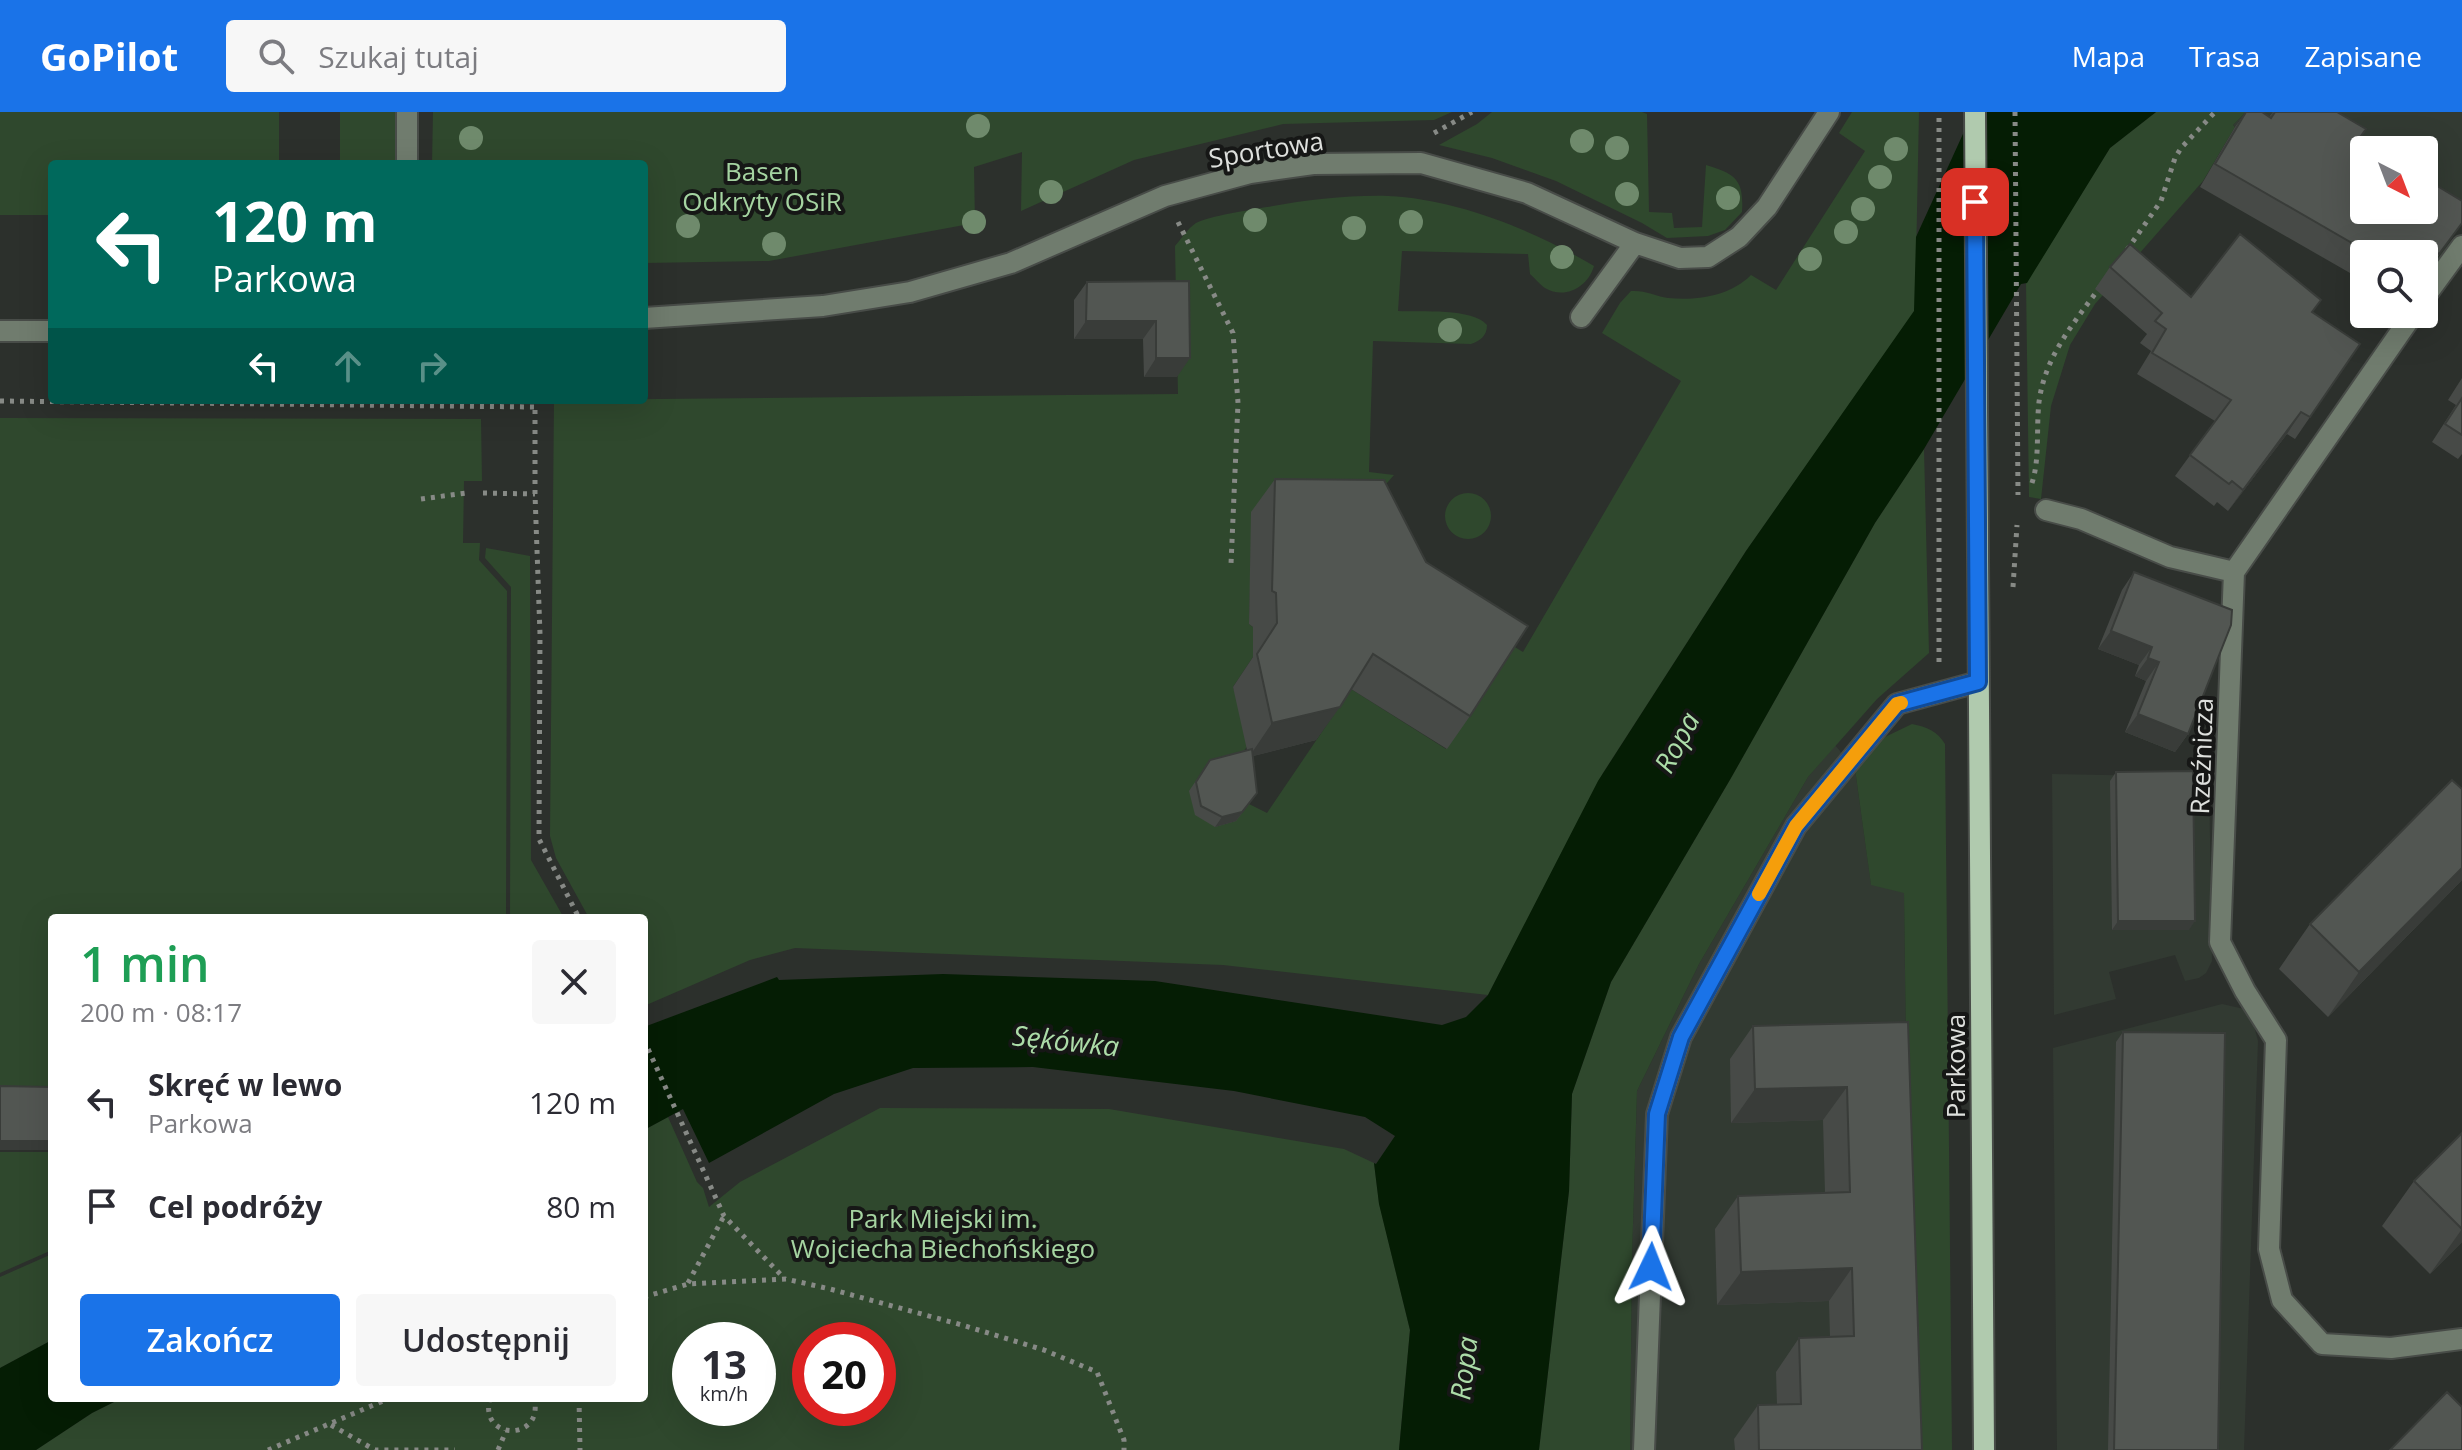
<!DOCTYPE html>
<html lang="pl">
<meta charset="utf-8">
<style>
body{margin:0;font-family:"Open Sans",sans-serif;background:#f7f7f7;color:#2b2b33;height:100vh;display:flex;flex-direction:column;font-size:30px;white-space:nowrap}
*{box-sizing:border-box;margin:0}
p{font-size:26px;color:#7c7c81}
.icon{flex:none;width:44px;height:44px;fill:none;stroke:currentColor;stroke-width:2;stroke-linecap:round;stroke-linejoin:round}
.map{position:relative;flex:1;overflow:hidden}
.panel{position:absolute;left:48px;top:802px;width:600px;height:488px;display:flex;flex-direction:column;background:#fff;border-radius:8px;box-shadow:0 8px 32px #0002}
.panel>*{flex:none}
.guide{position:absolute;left:48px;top:48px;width:600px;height:244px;border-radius:8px;box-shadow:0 8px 32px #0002;background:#00695c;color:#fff;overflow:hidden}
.needle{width:52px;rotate:138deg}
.buttons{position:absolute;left:2350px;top:24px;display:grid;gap:16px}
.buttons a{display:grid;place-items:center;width:88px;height:88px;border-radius:8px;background:#fff;box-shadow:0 8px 32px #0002;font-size:40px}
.speed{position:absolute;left:672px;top:1210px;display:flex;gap:16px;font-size:40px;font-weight:700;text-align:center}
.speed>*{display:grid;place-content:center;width:104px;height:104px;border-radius:50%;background:#fff;box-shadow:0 8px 32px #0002;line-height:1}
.speed small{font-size:20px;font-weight:400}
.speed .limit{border:12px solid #d22;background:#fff;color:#111}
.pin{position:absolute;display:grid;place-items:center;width:68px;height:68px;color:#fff;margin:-34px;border-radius:16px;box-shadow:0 4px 12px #0006}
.me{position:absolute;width:88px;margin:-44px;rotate:2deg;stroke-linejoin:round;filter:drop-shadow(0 0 6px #0008)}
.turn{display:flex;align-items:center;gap:28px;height:168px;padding:0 32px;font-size:36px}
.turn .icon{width:104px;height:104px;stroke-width:2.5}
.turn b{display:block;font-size:56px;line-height:68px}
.lanes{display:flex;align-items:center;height:76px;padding:0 32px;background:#0003;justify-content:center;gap:40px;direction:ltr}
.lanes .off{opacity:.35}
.round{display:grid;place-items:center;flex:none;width:84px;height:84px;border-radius:8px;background:#f7f7f7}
.overview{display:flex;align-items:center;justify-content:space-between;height:136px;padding:0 32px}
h1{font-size:48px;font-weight:600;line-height:60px;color:#1e9e55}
.cta{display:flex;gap:16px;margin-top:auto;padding:16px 32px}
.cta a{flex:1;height:92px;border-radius:8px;background:#1a73e8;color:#fff;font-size:32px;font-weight:600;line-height:92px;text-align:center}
.cta a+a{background:#f7f7f7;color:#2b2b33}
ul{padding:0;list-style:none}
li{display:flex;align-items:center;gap:24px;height:104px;padding:0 32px}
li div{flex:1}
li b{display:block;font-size:30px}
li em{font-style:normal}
header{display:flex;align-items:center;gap:48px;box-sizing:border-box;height:112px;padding:0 40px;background:#1a73e8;color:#fff}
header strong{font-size:38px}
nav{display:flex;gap:44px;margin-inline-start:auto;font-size:28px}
.search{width:560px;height:72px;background:#f7f7f7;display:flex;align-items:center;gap:20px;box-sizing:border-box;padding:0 28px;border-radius:8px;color:#7c7c81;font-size:30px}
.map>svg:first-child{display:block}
.built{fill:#323a32;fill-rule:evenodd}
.green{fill:#2f482d;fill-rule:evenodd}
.water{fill:#051d04}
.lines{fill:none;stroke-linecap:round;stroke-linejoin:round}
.minor-casing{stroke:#484c48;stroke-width:24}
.major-casing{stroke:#484c48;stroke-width:24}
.path{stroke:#878a86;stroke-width:5;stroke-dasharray:4 6;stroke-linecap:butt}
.minor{stroke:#707c6e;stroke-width:20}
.major{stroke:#b0caae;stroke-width:20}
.tree{fill:#6f8a6c}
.wall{fill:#474a47}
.shaded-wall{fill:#393c39}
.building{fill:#525652;stroke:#393c39;stroke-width:2}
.route-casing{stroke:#114b97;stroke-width:20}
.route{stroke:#1a73e8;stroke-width:14}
.slow{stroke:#f59e0b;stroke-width:14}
.labels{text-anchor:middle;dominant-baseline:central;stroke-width:8;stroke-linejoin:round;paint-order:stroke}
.street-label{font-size:26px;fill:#dee0dd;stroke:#161716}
.park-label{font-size:26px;fill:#a5d4a1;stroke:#161716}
.water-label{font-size:28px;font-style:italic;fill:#acdca8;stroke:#161716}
</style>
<header>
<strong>GoPilot</strong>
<div class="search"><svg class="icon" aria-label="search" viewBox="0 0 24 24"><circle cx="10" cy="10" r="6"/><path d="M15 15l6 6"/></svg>Szukaj tutaj</div>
<nav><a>Mapa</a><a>Trasa</a><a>Zapisane</a></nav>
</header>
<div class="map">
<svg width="2462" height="1338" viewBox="0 0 2462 1338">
<rect width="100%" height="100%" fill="#2c302c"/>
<!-- built -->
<path class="built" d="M 2246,0 L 2462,0 L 2462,102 L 2454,115 L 2457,118 L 2427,167 L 2424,165 L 2424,142 L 2233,13 ZM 2364,38 L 2424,38 L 2424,98 L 2364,98 Z
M 1835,633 L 1855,657 L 1871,772 L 1904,780 L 1906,933 L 1900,1338 L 1630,1338 L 1632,1146 L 1637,979 L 1699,852 L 1808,665 Z
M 2052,662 L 2209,665 L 2212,849 L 2206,861 L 2199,866 L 2185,869 L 2175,843 L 2109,860 L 2116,887 L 2054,903 Z
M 2222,892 L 2244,897 L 2254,914 L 2258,929 L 2244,1338 L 2057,1338 L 2053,936 Z"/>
<!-- green -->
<path class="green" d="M 0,0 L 279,0 L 279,52 L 52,52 L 52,103 L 0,103 Z
M 340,0 L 398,0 L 397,52 L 340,52 Z
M 433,0 L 1452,0 L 1434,8 L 1283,12 L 1134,48 L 1021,99 L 1022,40 L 974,55 L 975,111 L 769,149 L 644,151 L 644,52 L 432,52 Z
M 1492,0 L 1642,0 L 1647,2 L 1649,100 L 1672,101 L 1674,116 L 1702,115 L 1706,53 C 1736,62 1744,68 1742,100 L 1725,118 L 1708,124 L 1667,126 L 1642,111 L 1556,69 L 1492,46 L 1439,33 L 1477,12 Z
M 1852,0 L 1919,0 L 1915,199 L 1746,439 L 1603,661 L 1488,883 L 1223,853 L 795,836 L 750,848 L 644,894 L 644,806 L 589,806 L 556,746 L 550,724 L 554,288 L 1178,282 L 1175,134 C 1181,127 1188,116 1196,111 C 1209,104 1250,98 1267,95 C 1307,88 1348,83 1388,84 C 1458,87 1535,119 1594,154 C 1588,175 1565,188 1545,176 C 1540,173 1535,166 1530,162 L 1528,142 L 1402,139 L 1398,199 C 1421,200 1473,196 1487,213 C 1487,224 1480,229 1471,232 L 1373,229 L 1369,360 L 1394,363 L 1380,379 L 1252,401 L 1249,512 L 1253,515 L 1253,545 L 1233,575 L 1251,628 L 1234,655 L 1249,692 L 1267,701 L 1351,577 L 1446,637 L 1464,504 L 1523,540 L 1681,269 L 1602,221 L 1620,191 L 1631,179 C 1645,178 1655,184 1668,186 C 1697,189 1730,184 1751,163 L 1776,178 L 1865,39 L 1839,21 Z
M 2156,0 L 2246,0 L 2233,13 L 2235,15 L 2203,69 L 2095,192 L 2070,233 L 2051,294 L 2041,387 L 2029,385 L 2026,171 L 2110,36 Z
M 0,306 L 481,307 L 482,369 L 464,369 L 463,431 L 480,431 L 479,448 L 507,479 L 506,806 L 52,806 L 52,979 L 0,978 Z
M 1924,337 L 1929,541 L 1877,587 L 1808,665 L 1699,852 L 1637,979 L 1632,1146 L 1630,1338 L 1539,1338 L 1569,1079 L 1572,982 L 1611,870 L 1731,666 L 1875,411 Z
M1445 404a23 23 0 1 1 46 0a23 23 0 1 1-46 0Z
M 486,436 L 530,444 L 531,748 L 564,806 L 510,806 L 511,475 L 485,446 Z
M 1912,612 C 1927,615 1937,619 1945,632 L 1952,1338 L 1900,1338 L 1906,932 L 1904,781 L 1871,773 L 1855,657 L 1885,625 Z
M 880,996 L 1109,997 L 1344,1037 L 1374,1051 L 1379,1091 L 1410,1218 L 1399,1338 L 36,1338 L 92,1301 L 122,1286 L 644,1286 L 644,1018 L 668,1005 L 697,1070 L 703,1076 L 709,1095 L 740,1070 ZM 690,1228 L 758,1228 L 758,1296 L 690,1296 ZM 810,1228 L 878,1228 L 878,1296 L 810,1296 Z
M 0,1040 L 52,1040 L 52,1138 L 0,1161 Z
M 52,1142 L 52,1228 L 0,1256 L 0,1165 Z"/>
<!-- water -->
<path class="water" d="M 1973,0 L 2156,0 L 2110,36 L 2027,171 L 2021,172 L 1924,337 L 1875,411 L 1731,666 L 1611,870 L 1572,982 L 1569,1079 L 1539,1338 L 1399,1338 L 1410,1218 L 1379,1092 L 1374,1051 L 1376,1052 L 1395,1024 L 1365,1005 L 1234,979 L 1033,955 L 913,956 L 834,982 L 709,1051 L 683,997 L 644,1018 L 644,915 L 777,865 L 779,868 L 943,862 L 1155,869 L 1442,913 L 1466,905 L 1488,883 L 1598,669 L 1746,439 L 1914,199 L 1916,125 Z
M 52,1228 L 52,1286 L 122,1286 L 92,1301 L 36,1338 L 0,1338 L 0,1256 Z"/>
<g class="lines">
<defs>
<path id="minor" d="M 407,52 L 407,0
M 2424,186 L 2462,134
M 1581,205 L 1635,131
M 644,206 L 823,194 L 910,180 L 1011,151 L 1165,84 L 1250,61 L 1313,52 L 1421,51 L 1527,81 L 1635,131 L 1680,146 L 1708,145 L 1739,125 L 1767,95 L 1829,0
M 0,219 L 52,219
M 2046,398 L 2081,407 L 2170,445 L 2234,460 L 2413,202
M 2234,460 L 2220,830 L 2245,879 L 2276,928 L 2269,1137 L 2282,1188 L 2322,1232 L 2391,1236 L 2462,1227
M 1644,1338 L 1657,1002 L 1681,925 L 1796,714 L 1897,592 L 1978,570"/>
<path id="major" d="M 1975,0 L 1984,1338"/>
</defs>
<!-- minor casing -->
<use href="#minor" class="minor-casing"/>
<!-- major casing -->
<use href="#major" class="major-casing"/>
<!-- path -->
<path class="path" d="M 2015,0 L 2018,383
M 1434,21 L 1472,0
M 1178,110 L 1233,221 L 1238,291 L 1231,452
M 2127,138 L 2161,89 L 2175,46 L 2181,36 L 2215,0
M 535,288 L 535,382 L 540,522 L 539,727 L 579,806
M 0,289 L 535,295
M 2032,371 C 2040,347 2036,316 2039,290 C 2045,244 2074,211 2100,175
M 483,381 L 535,382
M 421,387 L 466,381
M 2013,475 L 2017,413
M 1939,550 L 1939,0
M 644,928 L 724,1104 L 785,1167
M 688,1171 L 724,1104
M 644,1185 L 688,1172 L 786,1167 L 830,1177 L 962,1213 L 1044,1238 L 1097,1260 L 1124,1328 L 1124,1338
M 490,1286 C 478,1329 545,1330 534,1286
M 579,1286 L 580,1338
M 331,1313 L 375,1338 L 455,1338
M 268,1338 L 390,1286
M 498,1338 L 506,1319"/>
<!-- minor -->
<use href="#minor" class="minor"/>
<!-- major -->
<use href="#major" class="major"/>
</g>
<!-- trees -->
<g class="tree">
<circle cx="978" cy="14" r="12"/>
<circle cx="471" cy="26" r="12"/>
<circle cx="1582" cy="29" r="12"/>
<circle cx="1617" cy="36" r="12"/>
<circle cx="1896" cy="37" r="12"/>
<circle cx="1880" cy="65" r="12"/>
<circle cx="1051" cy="80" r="12"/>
<circle cx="1627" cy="82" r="12"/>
<circle cx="1728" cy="86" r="12"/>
<circle cx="1863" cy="97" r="12"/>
<circle cx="1255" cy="108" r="12"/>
<circle cx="974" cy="110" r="12"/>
<circle cx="1411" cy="110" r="12"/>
<circle cx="688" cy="114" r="12"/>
<circle cx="1354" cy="116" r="12"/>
<circle cx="1846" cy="120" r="12"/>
<circle cx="774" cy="132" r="12"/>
<circle cx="1562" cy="145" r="12"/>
<circle cx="1810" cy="147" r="12"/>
<circle cx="1450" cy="218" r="12"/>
</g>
<!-- wall -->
<path class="wall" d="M 2246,0 L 2262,0 L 2269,5 L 2273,0 L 2337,0 L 2361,24 L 2462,111 L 2424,164 L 2424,142 L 2364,142 L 2364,169 L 2200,75 L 2235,15 Z
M 2110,155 L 2191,185 L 2312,201 L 2360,232 L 2295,327 L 2287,322 L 2228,399 L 2217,390 L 2214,394 L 2175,364 L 2215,309 L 2137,262 L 2151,239 L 2140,231 L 2147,222 L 2095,177 Z
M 1189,169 L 1177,265 L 1144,265 L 1143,227 L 1074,227 L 1074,188 L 1087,170 Z
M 2462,266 L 2462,342 L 2458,347 L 2432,330 L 2456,293 L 2448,288 Z
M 1275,367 L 1470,604 L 1447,637 L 1351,577 L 1316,628 L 1253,644 L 1257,681 L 1236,709 L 1215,715 L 1195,703 L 1189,679 L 1210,648 L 1247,638 L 1233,575 L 1253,545 L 1253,515 L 1249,512 L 1251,400 Z
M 2134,460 L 2188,622 L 2175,640 L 2125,620 L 2146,569 L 2135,564 L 2139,553 L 2098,537 L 2122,478 Z
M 2116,660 L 2189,818 L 2112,818 L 2110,669 Z
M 2462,768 L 2328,905 L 2279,857 L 2310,812 Z
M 1908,910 L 1922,1338 L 1735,1338 L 1734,1327 L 1758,1293 L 1777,1293 L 1776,1260 L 1799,1226 L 1830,1225 L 1829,1189 L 1717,1193 L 1715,1117 L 1738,1084 L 1825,1081 L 1823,1008 L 1731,1011 L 1730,947 L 1753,914 Z
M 2123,920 L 2218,1338 L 2108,1338 L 2116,930 Z
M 2462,1021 L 2462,1130 L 2430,1162 L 2382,1114 L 2414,1069 Z"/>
<!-- shaded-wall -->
<path class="shaded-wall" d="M 1086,209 L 1156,209 L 1143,227 L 1074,227 Z
M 1156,246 L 1190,246 L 1177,265 L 1144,265 Z
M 2301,300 L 2287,322 L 2228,399 L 2243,378 Z
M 2111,519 L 2152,535 L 2139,553 L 2098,537 Z
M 2148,546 L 2159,550 L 2146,569 L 2135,564 Z
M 1340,595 L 1316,628 L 1249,645 L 1272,611 Z
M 2138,602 L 2188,622 L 2175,640 L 2125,620 Z
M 1257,681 L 1236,709 L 1215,715 L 1222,705 Z
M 2462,756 L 2462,768 L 2328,905 L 2359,860 Z
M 2118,809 L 2195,809 L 2189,818 L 2112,818 Z
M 1847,975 L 1823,1008 L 1731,1011 L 1755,977 Z
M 0,1029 L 52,1029 L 52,1038 L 0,1038 Z
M 2462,1117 L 2462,1130 L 2430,1162 Z
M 1852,1156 L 1829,1189 L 1717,1193 L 1741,1160 Z"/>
<!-- building -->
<path class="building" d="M 2246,0 L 2262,0 L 2271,6 L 2275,0 L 2337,0 L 2366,17 L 2361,24 L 2384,38 L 2364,38 L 2364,98 L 2424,98 L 2424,66 L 2462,89 L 2462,111 L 2439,142 L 2436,140 L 2424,160 L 2424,142 L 2371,142 L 2215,52 Z
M 2240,122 L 2321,188 L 2312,200 L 2360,232 L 2310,305 L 2301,300 L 2243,378 L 2232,369 L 2229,372 L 2190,343 L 2231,288 L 2152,241 L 2166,217 L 2155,209 L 2162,201 L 2110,155 L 2130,132 L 2191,185 Z
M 1189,169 L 1190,246 L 1156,246 L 1156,209 L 1086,209 L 1087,170 Z
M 2462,286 L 2462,323 L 2445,312 Z
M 1275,367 L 1384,368 L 1426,450 L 1528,514 L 1470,604 L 1373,542 L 1340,595 L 1272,611 L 1257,542 L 1277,511 L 1276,481 L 1272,479 Z
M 2134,460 L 2232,498 L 2231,513 L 2188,622 L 2138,602 L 2159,550 L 2148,546 L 2152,535 L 2111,519 Z
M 1252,637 L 1257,681 L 1242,700 L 1222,705 L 1201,694 L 1196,670 L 1210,648 Z
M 2193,659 L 2195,809 L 2118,809 L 2116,660 Z
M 2452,668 L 2462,677 L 2462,756 L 2359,860 L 2310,812 Z
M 1908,910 L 1922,1338 L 1759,1338 L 1758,1293 L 1801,1292 L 1799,1226 L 1854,1224 L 1852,1156 L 1741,1160 L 1738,1084 L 1850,1080 L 1847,975 L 1755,977 L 1753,914 Z
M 2123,920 L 2225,921 L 2218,1338 L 2114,1338 Z
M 0,974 L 52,975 L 52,1029 L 0,1029 Z
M 2462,1021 L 2462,1117 L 2414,1069 Z
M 2447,1280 L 2462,1295 L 2462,1338 L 2390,1338 Z"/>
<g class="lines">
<defs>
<path id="route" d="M 1651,1155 L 1657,1002 L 1681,925 L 1796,714 L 1897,592 L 1978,570 L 1975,90"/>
</defs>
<!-- route casing -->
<use href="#route" class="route-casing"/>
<!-- route -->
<use href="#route" class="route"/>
<!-- slow -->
<path class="slow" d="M 1759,782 L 1796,714 L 1897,592 L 1901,591"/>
</g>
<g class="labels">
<!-- street labels -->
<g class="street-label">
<text transform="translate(1266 37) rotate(-9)">Sportowa</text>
<text transform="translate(2201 644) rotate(-88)">Rzeźnicza</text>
<text transform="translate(1955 954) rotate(-90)">Parkowa</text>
</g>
<!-- park labels -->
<g class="park-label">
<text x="762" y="59">Basen<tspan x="762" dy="30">Odkryty OSiR</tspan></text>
<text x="943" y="1106">Park Miejski im.<tspan x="943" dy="30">Wojciecha Biechońskiego</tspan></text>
</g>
<!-- water labels -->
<g class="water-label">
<text transform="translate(1676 630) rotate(-62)">Ropa</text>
<text transform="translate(1066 928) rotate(6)">Sękówka</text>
<text transform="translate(1463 1256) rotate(-83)">Ropa</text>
</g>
</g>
</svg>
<div class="buttons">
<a><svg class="needle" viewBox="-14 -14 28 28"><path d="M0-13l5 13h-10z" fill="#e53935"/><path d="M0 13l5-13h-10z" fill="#7c7c81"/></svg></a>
<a><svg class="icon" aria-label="search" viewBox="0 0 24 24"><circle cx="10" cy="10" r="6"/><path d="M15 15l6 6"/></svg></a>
</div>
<div class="speed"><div>13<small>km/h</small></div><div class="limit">20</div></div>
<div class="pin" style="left:1975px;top:90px;background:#d93025"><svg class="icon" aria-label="arrive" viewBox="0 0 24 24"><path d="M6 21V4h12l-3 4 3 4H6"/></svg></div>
<svg class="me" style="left:1651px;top:1155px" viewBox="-20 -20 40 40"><path d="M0-17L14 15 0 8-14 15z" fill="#1a73e8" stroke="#fff" stroke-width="4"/></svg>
<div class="guide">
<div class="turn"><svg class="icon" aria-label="left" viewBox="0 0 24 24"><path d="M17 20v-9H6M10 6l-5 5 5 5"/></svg><div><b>120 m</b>Parkowa</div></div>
<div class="lanes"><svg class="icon" aria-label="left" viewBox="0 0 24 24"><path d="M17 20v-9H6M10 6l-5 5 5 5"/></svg><svg class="icon off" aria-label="ahead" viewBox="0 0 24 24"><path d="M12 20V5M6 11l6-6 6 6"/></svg><svg class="icon off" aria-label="right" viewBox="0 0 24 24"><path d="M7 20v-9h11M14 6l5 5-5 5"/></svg></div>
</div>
<section class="panel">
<div class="overview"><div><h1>1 min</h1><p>200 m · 08:17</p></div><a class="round"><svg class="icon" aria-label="close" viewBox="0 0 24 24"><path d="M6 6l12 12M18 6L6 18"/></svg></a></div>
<ul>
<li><svg class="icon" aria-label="left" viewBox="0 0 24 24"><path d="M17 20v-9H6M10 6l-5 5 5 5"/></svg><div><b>Skręć w lewo</b><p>Parkowa</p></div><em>120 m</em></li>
<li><svg class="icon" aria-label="arrive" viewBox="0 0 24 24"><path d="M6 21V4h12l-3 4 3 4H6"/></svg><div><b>Cel podróży</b></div><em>80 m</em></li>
</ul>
<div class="cta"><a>Zakończ</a><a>Udostępnij</a></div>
</section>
</div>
